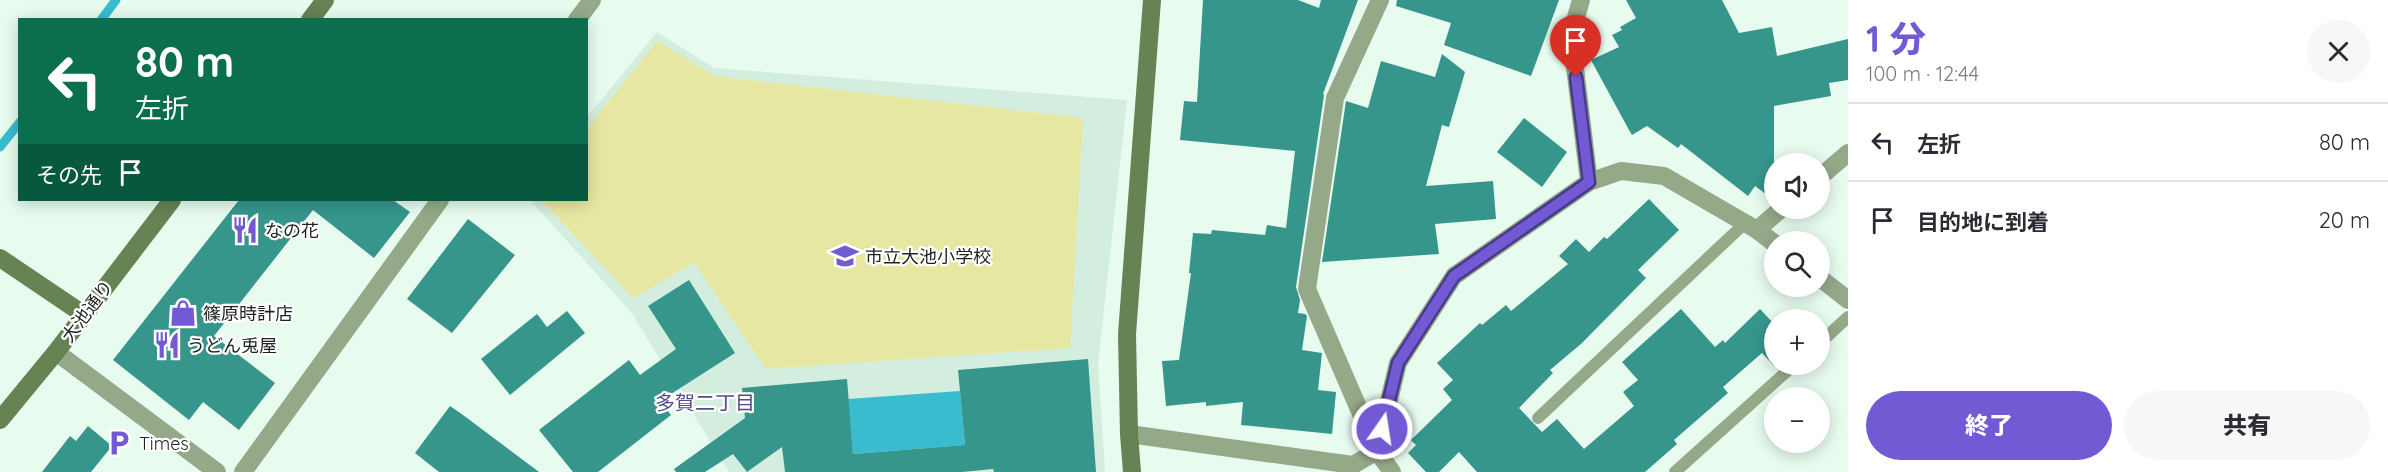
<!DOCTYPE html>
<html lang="ja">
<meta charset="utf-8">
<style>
body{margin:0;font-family:Quicksand,"Noto Sans JP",sans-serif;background:#f7f7f7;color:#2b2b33;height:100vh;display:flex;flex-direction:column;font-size:22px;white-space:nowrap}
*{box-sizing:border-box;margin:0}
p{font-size:20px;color:#7c7c81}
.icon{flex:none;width:33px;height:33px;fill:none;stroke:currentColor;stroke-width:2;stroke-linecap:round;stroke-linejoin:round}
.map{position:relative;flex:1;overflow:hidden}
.sheet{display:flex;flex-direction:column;background:#fff;width:540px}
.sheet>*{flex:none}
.hud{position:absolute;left:18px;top:18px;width:570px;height:183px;border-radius:0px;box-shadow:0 3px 15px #0003;background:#0b6e4f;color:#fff;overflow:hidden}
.controls{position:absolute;left:1764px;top:153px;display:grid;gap:12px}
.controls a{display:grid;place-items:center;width:66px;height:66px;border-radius:50%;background:#fff;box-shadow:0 3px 15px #0003;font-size:30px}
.pin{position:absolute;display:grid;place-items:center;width:51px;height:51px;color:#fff;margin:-62px -26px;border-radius:50% 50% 50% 0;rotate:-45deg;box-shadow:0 0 6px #0007}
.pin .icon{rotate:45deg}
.me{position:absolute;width:66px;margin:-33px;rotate:13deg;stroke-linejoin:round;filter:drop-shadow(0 0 4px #0008)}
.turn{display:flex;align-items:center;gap:21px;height:126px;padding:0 18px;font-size:27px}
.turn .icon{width:78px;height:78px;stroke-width:2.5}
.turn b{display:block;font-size:42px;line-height:51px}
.then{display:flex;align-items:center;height:57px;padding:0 18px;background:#0003;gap:12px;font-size:22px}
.round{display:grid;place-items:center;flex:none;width:63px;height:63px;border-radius:32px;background:#f7f7f7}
.summary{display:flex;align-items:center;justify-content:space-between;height:102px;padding:0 18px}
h1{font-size:36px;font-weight:800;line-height:45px;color:#725ad4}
.cta{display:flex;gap:12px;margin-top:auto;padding:12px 18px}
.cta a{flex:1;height:69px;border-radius:36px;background:#725ad4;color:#fff;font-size:24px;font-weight:800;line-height:69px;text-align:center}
.cta a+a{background:#f7f7f7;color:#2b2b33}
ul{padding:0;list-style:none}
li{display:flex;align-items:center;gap:18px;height:78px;padding:0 18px;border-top:2px solid #e1e1e2}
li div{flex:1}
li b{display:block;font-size:22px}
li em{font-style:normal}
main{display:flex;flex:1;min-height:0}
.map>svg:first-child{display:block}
.built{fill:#d3eede}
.green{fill:#e6e7a2}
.water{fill:#39bbd0}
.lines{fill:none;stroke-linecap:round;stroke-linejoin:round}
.stream{stroke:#39bbd0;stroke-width:9}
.building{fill:#36968c}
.lane{stroke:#95a989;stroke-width:12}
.street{stroke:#95a989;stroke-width:18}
.secondary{stroke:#668354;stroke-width:18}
.route-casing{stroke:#4a3a8a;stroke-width:15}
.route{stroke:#725ad4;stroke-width:10}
.labels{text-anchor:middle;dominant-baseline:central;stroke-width:4.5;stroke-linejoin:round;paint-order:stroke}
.poi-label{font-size:18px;fill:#1c231f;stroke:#fff;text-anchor:start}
.street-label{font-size:18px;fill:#1c231f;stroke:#fff}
.neighbourhood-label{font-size:20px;fill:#534a89;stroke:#fff}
</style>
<main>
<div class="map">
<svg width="1848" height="472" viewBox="0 0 1848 472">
<rect width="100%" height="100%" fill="#e7fbef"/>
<!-- built -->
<path class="built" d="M 657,32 L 714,68 L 1127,100 L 1098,365 L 1105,472 L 729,472 L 631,312 L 530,200 L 586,200 L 587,117 Z"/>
<!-- green -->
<path class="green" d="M 657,41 L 715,76 L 1083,118 L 1070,348 L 766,369 L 694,263 L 633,298 L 541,200 L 586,200 L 587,129 Z"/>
<!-- water -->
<path class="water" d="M 960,391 L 965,445 L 853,454 L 848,399 Z"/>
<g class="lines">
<!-- stream -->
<path class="stream" d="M 101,20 L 116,0
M 0,147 L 20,122"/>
</g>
<!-- building -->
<path class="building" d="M 1203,0 L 1298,0 L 1319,8 L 1321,0 L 1358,0 L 1323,94 L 1324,95 L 1296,287 L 1300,300 L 1298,313 L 1305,314 L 1307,316 L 1302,350 L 1322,353 L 1318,390 L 1336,392 L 1332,434 L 1241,425 L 1243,402 L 1206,406 L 1206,402 L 1166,406 L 1162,361 L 1179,360 L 1191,273 L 1189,273 L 1193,233 L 1211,234 L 1212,230 L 1265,235 L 1267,225 L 1286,228 L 1295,151 L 1180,140 L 1184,101 L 1197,102 Z
M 1397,0 L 1559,0 L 1531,76 L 1444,45 L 1451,23 L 1396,6 Z
M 1626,0 L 1722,0 L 1739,33 L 1772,27 L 1777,56 L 1848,39 L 1848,80 L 1829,83 L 1831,96 L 1774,106 L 1774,200 L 1755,186 L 1748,196 L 1681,144 L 1678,148 L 1647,126 L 1632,135 L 1629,130 L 1591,60 L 1619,47 L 1612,35 L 1622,30 L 1620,27 L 1636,18 Z
M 1442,54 L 1465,72 L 1449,127 L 1442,125 L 1426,186 L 1493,181 L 1496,219 L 1435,224 L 1439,254 L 1322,262 L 1346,101 L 1368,108 L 1381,61 L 1435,77 Z
M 1524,118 L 1567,152 L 1542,187 L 1497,152 Z
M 1649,199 L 1679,230 L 1638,270 L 1646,278 L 1582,343 L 1550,370 L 1553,373 L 1519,408 L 1542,432 L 1557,419 L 1584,449 L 1634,406 L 1623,392 L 1638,380 L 1622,362 L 1681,309 L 1715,347 L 1723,340 L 1725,343 L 1760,309 L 1774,324 L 1774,366 L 1762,353 L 1723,387 L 1728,393 L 1674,440 L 1677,444 L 1645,472 L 1477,472 L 1459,452 L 1439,472 L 1426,472 L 1408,453 L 1416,445 L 1411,440 L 1452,400 L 1443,389 L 1453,380 L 1437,363 L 1480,323 L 1482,325 L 1506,305 L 1511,311 L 1568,264 L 1559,256 L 1576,239 L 1589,252 L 1604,237 L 1607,239 Z
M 239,200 L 393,200 L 410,212 L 374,258 L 313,210 L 214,336 L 275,383 L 239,430 L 203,402 L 189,420 L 113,360 Z
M 468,219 L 515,255 L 452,333 L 407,299 Z
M 689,280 L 735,353 L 660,401 L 671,415 L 598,472 L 573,472 L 539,430 L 629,360 L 640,375 L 676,349 L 648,306 Z
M 567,311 L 585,333 L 510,395 L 481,359 L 537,314 L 547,327 Z
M 1088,359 L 1096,472 L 994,472 L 993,469 L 962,472 L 785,472 L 782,447 L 747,472 L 733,454 L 705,472 L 676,472 L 674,469 L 745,418 L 742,388 L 847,379 L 853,454 L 965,445 L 958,370 Z
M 450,406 L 463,415 L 539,472 L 439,472 L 415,453 Z
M 88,426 L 112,446 L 91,472 L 42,472 L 70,436 L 76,441 Z"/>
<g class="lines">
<!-- lane -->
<path class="lane" d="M 1820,343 L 1848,317
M 1538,418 L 1745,223
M 1675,472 L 1795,364"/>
<!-- street -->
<path class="street" d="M 1380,0 L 1335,98 L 1307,289 L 1377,451 L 1392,472
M 1581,0 L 1571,35 L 1589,182
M 577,20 L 592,0
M 1820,177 L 1848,153
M 1757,230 L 1782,208
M 1820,278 L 1848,300
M 56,352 L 217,472
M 1129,434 L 1353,465 L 1377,451 L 1398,363 L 1454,276 L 1589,182 L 1621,171 L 1664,176 L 1757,230 L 1774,243
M 243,472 L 440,200"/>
<!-- secondary -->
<path class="secondary" d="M 310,20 L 325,0
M 0,258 L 83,314
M 0,420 L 56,352 L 172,200
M 1132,472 L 1129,434 L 1127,334 L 1152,0"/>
</g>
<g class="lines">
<defs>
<path id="route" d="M 1382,429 L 1398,363 L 1454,276 L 1589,182 L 1576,77"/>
</defs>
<!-- route casing -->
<use href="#route" class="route-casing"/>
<!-- route -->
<use href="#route" class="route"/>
</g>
<!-- icons -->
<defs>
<symbol id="restaurant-bare" viewBox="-9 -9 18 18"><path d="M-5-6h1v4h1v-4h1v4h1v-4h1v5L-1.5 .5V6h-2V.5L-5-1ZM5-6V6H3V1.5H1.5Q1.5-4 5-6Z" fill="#725ad4" stroke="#fff" stroke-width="2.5" paint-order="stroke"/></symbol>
<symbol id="school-bare" viewBox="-9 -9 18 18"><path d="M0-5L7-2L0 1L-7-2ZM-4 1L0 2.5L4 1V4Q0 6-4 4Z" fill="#725ad4" stroke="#fff" stroke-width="2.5" paint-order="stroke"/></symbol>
<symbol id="shop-bare" viewBox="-9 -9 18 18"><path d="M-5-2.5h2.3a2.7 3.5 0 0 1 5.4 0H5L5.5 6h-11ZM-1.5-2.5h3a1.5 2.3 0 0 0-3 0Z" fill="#725ad4" stroke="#fff" stroke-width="2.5" paint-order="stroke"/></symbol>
<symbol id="parking-bare" viewBox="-9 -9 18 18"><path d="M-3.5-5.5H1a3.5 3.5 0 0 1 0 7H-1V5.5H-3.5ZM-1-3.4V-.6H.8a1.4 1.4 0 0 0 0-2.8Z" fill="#725ad4" stroke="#fff" stroke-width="2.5" paint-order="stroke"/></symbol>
</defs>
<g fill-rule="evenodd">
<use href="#restaurant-bare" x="226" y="211" width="38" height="38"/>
<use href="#school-bare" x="826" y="237" width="38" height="38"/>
<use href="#shop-bare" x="164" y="294" width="38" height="38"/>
<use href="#restaurant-bare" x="148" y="326" width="38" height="38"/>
<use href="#parking-bare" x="100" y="424" width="38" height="38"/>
</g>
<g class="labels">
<!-- poi labels -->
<g class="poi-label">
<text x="265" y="230">なの花</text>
<text x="865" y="256">市立大池小学校</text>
<text x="203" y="313">篠原時計店</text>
<text x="187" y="345">うどん兎屋</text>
<text x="139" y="443">Times</text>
</g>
<!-- street labels -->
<g class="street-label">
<text transform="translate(87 311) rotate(-53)">大池通り</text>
</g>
<!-- neighbourhood labels -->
<g class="neighbourhood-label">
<text x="705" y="402">多賀二丁目</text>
</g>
</g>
</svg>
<div class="controls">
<a><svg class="icon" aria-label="sound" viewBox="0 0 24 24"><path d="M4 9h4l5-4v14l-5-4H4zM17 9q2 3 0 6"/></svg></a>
<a><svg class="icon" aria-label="search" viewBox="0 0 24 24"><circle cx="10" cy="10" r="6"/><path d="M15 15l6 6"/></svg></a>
<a>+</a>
<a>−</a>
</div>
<div class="pin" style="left:1576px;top:77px;background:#d93025"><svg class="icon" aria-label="arrive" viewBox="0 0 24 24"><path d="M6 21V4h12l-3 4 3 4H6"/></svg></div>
<svg class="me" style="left:1382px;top:429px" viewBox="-20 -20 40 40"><circle r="17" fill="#725ad4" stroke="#fff" stroke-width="3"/><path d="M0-11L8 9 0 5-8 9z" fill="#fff"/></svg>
<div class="hud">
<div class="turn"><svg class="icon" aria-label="left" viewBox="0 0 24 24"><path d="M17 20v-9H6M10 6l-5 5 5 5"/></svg><div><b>80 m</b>左折</div></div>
<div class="then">その先<svg class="icon" aria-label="arrive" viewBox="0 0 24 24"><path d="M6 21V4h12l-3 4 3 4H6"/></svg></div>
</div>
</div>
<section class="sheet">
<div class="summary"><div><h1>1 分</h1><p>100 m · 12:44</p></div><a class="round"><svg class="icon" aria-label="close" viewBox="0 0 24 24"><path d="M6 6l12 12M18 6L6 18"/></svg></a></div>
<ul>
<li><svg class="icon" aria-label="left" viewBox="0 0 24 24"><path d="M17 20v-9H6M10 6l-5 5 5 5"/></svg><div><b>左折</b></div><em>80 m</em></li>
<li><svg class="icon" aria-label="arrive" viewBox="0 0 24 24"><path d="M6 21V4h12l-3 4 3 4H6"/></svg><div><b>目的地に到着</b></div><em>20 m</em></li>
</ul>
<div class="cta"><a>終了</a><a>共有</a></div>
</section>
</main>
